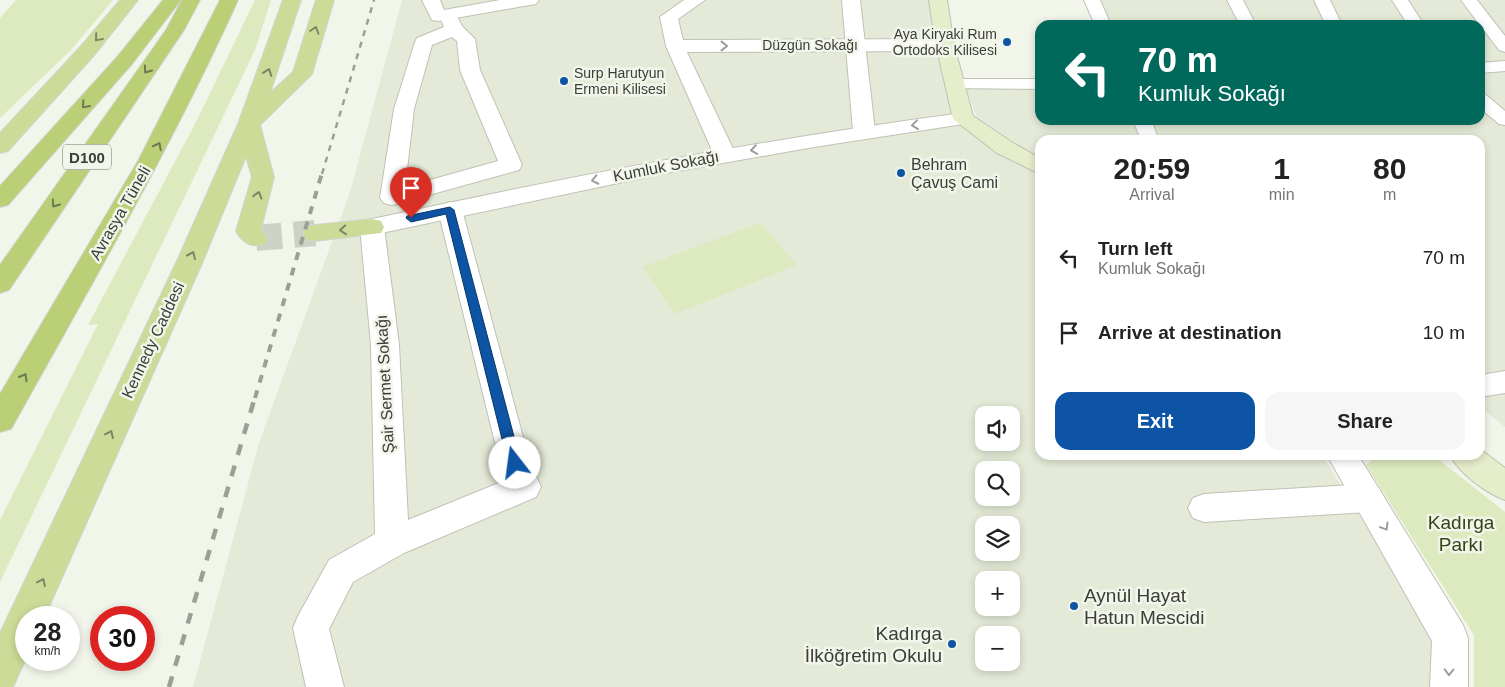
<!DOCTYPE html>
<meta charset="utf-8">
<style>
body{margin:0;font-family:Arial,sans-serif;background:#f6f6f6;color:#222;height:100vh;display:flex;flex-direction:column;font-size:19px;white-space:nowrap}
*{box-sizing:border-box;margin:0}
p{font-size:16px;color:#767676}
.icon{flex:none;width:28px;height:28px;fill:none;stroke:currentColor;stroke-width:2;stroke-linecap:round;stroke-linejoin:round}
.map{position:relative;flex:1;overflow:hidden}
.details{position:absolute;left:1035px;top:135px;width:450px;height:325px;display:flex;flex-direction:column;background:#fff;border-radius:15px;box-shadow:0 2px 8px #0003}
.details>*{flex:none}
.guide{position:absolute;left:1035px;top:20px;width:450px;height:105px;border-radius:15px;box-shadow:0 2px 8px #0003;background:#00695c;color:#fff;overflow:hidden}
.controls{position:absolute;left:975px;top:406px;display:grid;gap:10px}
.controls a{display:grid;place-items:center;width:45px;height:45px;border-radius:10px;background:#fff;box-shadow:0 2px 8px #0003;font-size:25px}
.speed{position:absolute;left:15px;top:606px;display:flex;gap:10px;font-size:25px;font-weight:700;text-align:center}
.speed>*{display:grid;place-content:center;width:65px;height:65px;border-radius:50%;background:#fff;box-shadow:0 2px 8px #0003;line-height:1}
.speed small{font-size:12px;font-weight:400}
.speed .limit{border:8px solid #d22;background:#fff;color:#111}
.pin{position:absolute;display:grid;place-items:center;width:42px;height:42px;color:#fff;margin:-51px -21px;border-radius:50% 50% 50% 0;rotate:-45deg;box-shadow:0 0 5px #0007}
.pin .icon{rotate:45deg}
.me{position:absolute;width:55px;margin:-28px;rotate:345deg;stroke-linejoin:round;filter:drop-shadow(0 0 4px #0008)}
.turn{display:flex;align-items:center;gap:18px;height:105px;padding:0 20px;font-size:22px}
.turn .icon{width:65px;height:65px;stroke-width:2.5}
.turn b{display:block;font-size:35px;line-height:42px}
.eta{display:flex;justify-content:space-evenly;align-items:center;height:85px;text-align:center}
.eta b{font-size:30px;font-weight:700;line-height:35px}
.cta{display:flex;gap:10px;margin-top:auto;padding:10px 20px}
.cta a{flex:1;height:58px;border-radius:15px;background:#0d54a4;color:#fff;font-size:20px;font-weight:700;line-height:58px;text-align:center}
.cta a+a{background:#f6f6f6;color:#222}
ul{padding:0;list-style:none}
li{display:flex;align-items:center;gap:15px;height:75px;padding:0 20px}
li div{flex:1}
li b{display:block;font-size:19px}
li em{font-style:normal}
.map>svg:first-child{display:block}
.built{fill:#e4ead7;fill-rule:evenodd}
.green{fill:#dde9bf}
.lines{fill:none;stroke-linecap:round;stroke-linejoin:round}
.primary-tunnel{stroke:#cdd1c6;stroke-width:26;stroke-dasharray:26 12;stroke-linecap:butt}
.pedestrian-casing{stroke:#bec2b6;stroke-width:2}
.minor-casing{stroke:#bec2b6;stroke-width:2}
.tertiary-casing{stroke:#bec2b6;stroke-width:2}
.secondary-casing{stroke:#bec2b6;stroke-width:2}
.primary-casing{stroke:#d4d4d3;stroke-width:2}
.trunk-casing{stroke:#d4d4d3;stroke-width:2}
.pedestrian{fill:#fff;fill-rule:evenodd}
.minor{fill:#fff;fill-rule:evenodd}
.tertiary{fill:#fff;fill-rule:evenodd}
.secondary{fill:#e6edcb;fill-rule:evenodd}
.primary{fill:#ccdc98;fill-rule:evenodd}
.trunk{fill:#bbd076;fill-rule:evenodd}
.rail-far2{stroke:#9c9f96;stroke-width:2.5;stroke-dasharray:6 6;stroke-linecap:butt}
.rail-far1{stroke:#9c9f96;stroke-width:4;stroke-dasharray:8 8;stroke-linecap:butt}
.rail{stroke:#9c9f96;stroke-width:4.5;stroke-dasharray:11 11;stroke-linecap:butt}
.oneway{stroke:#7c8563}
.oneway2{stroke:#9d9e9c}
.oneway3{stroke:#6e7851}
.route{fill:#0d54a4;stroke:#08376b}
.poi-dot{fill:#0d54a4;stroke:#f2f6ea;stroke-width:2}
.labels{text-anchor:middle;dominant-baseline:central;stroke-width:5;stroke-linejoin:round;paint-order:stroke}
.far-poi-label{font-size:14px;fill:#3b3d38;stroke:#f2f6ea;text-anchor:end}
.far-street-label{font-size:14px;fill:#3b3d38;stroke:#f2f6ea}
.shield{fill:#f2f6ea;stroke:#72746d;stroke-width:1}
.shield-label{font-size:15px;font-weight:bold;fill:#3b3d38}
.poi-label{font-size:16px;fill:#3b3d38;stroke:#f2f6ea;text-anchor:start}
.street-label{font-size:16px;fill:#3b3d38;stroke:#f2f6ea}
.near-park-label{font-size:19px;fill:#384315;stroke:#f2f6ea}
.near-poi-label{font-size:19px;fill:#3b3d38;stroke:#f2f6ea;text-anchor:start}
</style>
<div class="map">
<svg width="1505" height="687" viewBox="0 0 1505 687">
<rect width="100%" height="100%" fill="#f2f6ea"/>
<!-- built -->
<path class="built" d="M 402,0 L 928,0 L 953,113 L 999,154 L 1040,175 L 1040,455 L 1322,455 L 1435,634 L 1433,687 L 193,687 L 259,443 L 350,192 ZM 984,415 L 1011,415 L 1011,442 L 984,442 ZM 984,470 L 1011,470 L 1011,498 L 984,498 ZM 984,525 L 1011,525 L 1011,552 L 984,552 ZM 984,580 L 1011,580 L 1011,608 L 984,608 ZM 984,635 L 1011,635 L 1011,662 L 984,662 Z
M 1085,0 L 1505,0 L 1505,427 L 1480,407 L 1480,140 L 1040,140 L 1040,162 L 980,126 L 963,80 L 1040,78 L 1040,120 L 1480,120 L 1480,25 L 1096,25 Z"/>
<!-- green -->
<path class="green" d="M 16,0 L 113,0 L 71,50 L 0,118 L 0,18 Z
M 255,0 L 271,0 L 255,50 L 0,582 L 0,520 L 98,324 L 88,325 L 196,122 Z
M 760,223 L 797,265 L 675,314 L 642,267 Z
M 1378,455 L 1433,455 L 1505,512 L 1505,687 L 1474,687 L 1474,635 L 1366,465 Z"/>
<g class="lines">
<!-- primary-tunnel -->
<path class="primary-tunnel" d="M 256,238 L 315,233"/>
<defs>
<path id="pedestrian" d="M 1084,0 L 1100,0 L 1111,25 L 1095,25 Z
M 1227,0 L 1243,0 L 1256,25 L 1240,25 Z
M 1314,0 L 1330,0 L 1342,25 L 1326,25 Z
M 1392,0 L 1408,0 L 1424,25 L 1408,25 Z
M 1461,0 L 1477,0 L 1505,36 L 1505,52 L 1499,50 Z
M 1505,61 L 1505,71 L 1480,73 L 1480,63 Z
M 956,79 L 1040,79 L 1040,89 L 950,88 L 947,84 L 950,80 Z
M 1480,94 L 1486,95 L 1505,111 L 1505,125 L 1499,124 L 1480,108 Z
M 1133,120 L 1151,120 L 1159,140 L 1141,140 Z"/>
<path id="minor" d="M 842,0 L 860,0 L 875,131 L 872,136 L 864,137 L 856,136 L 853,131 Z
M 448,10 L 454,11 L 462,26 L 475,39 L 480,70 L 522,165 L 519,170 L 400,203 L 392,205 L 384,203 L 380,198 L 394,109 L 415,42 L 417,38 L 444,27 L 439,15 L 442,11 ZM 452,37 L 457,41 L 460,70 L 498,161 L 405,187 L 414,109 L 432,45 Z
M 675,40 L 682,42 L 684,46 L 736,155 L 733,160 L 725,162 L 717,160 L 714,155 L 666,46 L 668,42 Z
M 450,202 L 458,205 L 462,210 L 530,463 L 541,487 L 536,497 L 404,553 L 353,582 L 329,629 L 344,687 L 306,687 L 293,628 L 298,616 L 329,560 L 375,534 L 371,345 L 360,227 L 363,221 L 372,219 L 381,221 L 384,227 L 399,345 L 408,520 L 506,480 L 500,463 L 438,210 L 442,205 Z
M 1505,371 L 1505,393 L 1480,397 L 1480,375 Z
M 1368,484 L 1379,488 L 1384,498 L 1379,508 L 1368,512 L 1204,522 L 1193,518 L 1188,508 L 1193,498 L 1204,494 Z"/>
<path id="tertiary" d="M 422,0 L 440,0 L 444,10 L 500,0 L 539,0 L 536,4 L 530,5 L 438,21 L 432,20 Z
M 684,0 L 705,0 L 678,19 L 683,40 L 945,39 L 952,41 L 954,45 L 952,49 L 945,51 L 675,52 L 668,50 L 666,46 L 660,17 Z
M 963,113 L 970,115 L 973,119 L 970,123 L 814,147 L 666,173 L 372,235 L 363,233 L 360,227 L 363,221 L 372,219 C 568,177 764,139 963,113 Z
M 1327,455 L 1358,455 L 1463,625 L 1468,638 L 1468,687 L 1430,687 L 1432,641 Z"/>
<path id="secondary" d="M 929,0 L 947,0 L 954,45 L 973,116 L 1013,143 L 1040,158 L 1040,174 L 997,153 L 953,119 L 936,45 Z
M 1480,449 L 1505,468 L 1505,500 C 1486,493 1459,473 1450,455 L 1480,455 Z"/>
<path id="primary" d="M 120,0 L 138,0 L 96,53 L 8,151 L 0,153 L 0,133 L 82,45 Z
M 283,0 L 301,0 L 270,93 L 293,72 L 316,0 L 334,0 L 312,74 L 260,125 L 274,177 L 261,229 L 268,238 L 265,244 C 251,248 243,243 236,231 L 252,177 L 246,156 L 203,261 L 44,618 L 26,618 L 26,658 L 13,687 L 0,687 L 0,633 L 177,261 L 238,124 Z
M 372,219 L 381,221 L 384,227 L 381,233 L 315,241 L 306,239 L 303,233 L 306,227 L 315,225 Z"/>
<path id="trunk" d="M 163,0 L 181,0 L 132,64 L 8,205 L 0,207 L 0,186 L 118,56 Z
M 182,0 L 200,0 L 184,30 L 9,290 L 0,293 L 0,265 L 166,30 Z
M 220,0 L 238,0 C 171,148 90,287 11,429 L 0,432 L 0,394 L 138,161 Z"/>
</defs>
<!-- pedestrian casing -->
<use href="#pedestrian" class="pedestrian-casing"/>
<!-- minor casing -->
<use href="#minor" class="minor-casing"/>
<!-- tertiary casing -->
<use href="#tertiary" class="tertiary-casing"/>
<!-- secondary casing -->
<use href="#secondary" class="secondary-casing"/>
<!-- primary casing -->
<use href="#primary" class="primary-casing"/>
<!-- trunk casing -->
<use href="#trunk" class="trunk-casing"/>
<!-- pedestrian -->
<use href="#pedestrian" class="pedestrian"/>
<!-- minor -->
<use href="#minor" class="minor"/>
<!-- tertiary -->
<use href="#tertiary" class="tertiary"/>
<!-- secondary -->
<use href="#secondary" class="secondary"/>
<!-- primary -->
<use href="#primary" class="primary"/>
<!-- trunk -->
<use href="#trunk" class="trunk"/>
<!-- rail-far2 -->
<path class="rail-far2" d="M 322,174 L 374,0"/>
<!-- rail-far1 -->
<path class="rail-far1" d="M 255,398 L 322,173"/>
<!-- rail -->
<path class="rail" d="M 169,687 L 255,397"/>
</g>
<!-- one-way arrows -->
<defs><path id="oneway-chevron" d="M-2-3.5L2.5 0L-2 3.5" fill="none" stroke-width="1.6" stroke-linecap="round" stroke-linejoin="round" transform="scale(1.25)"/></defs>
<g class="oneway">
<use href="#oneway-chevron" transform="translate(315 30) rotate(-72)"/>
<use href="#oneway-chevron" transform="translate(98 38) rotate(130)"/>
<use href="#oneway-chevron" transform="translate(268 72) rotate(-70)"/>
<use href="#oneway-chevron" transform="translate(258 195) rotate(-74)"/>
<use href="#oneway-chevron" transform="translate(343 230) rotate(175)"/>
<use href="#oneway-chevron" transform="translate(192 255) rotate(-66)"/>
<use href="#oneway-chevron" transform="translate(110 434) rotate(-65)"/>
<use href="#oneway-chevron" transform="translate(42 582) rotate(-65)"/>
</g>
<g class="oneway2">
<use href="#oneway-chevron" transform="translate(724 46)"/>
<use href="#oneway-chevron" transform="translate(915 125) rotate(173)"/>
<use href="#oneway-chevron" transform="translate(754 150) rotate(171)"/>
<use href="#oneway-chevron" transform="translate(595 180) rotate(168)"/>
<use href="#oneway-chevron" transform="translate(1385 527) rotate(59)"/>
<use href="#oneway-chevron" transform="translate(1449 672) rotate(91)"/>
</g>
<g class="oneway3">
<use href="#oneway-chevron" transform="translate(147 70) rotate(125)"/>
<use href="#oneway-chevron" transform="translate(85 105) rotate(131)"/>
<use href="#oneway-chevron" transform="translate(158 146) rotate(-63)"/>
<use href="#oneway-chevron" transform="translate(55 204) rotate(125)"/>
<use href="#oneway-chevron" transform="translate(24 377) rotate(-60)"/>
</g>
<!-- route -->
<path class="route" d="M 450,207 L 454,210 L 521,463 L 515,469 L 508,463 L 446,214 L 411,222 L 406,218 L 407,216 Z"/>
<!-- markers -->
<g class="poi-dot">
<circle cx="1007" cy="42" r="5"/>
<circle cx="564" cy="81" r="5"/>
<circle cx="901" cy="173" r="5"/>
<circle cx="1074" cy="606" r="5"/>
<circle cx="952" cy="644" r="5"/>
</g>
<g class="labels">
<!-- far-poi labels -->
<g class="far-poi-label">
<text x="997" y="34">Aya Kiryaki Rum<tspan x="997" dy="16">Ortodoks Kilisesi</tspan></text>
<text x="574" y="73" text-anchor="start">Surp Harutyun<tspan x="574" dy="16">Ermeni Kilisesi</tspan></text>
</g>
<!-- far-street labels -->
<g class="far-street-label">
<text x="810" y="45">Düzgün Sokağı</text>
</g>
<!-- shield labels -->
<rect class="shield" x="63" y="144.5" width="48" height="25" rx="4"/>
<g class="shield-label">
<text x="87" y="157">D100</text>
</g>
<!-- poi labels -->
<g class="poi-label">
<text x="911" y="164">Behram<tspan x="911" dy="18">Çavuş Cami</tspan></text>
</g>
<!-- street labels -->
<g class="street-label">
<text transform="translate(666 166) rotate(-11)">Kumluk Sokağı</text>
<text transform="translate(120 213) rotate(-60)">Avrasya Tüneli</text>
<text transform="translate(153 340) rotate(-65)">Kennedy Caddesi</text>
<text transform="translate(385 384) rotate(-93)">Şair Sermet Sokağı</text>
</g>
<!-- near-park labels -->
<g class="near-park-label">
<text x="1461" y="522">Kadırga<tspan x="1461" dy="22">Parkı</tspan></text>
</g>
<!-- near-poi labels -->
<g class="near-poi-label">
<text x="1084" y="595">Aynül Hayat<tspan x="1084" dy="22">Hatun Mescidi</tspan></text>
<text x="942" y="633" text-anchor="end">Kadırga<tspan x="942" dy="22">İlköğretim Okulu</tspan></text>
</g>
</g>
</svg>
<div class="controls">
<a><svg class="icon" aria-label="sound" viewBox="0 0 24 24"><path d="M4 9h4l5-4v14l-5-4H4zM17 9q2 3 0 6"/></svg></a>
<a><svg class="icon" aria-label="search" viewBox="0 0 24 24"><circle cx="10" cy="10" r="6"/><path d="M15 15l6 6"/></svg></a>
<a><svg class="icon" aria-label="layers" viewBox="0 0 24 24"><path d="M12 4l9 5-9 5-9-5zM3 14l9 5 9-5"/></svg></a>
<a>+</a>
<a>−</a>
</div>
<div class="speed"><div>28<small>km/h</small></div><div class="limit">30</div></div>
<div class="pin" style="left:411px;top:218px;background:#d93025"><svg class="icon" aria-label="arrive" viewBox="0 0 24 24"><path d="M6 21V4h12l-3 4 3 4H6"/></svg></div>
<svg class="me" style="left:515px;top:463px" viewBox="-20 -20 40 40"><circle r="19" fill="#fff"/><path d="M0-13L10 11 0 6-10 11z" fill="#0d54a4"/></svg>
<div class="guide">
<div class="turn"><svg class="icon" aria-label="left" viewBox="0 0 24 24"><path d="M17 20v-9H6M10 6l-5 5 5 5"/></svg><div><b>70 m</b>Kumluk Sokağı</div></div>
</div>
<section class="details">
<div class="eta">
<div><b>20:59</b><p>Arrival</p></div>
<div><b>1</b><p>min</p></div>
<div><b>80</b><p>m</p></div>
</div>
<ul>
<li><svg class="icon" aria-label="left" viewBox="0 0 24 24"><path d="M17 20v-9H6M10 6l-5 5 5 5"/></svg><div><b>Turn left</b><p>Kumluk Sokağı</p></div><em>70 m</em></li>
<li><svg class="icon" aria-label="arrive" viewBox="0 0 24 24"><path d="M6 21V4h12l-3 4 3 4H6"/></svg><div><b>Arrive at destination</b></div><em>10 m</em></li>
</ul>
<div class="cta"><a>Exit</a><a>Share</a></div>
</section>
</div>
